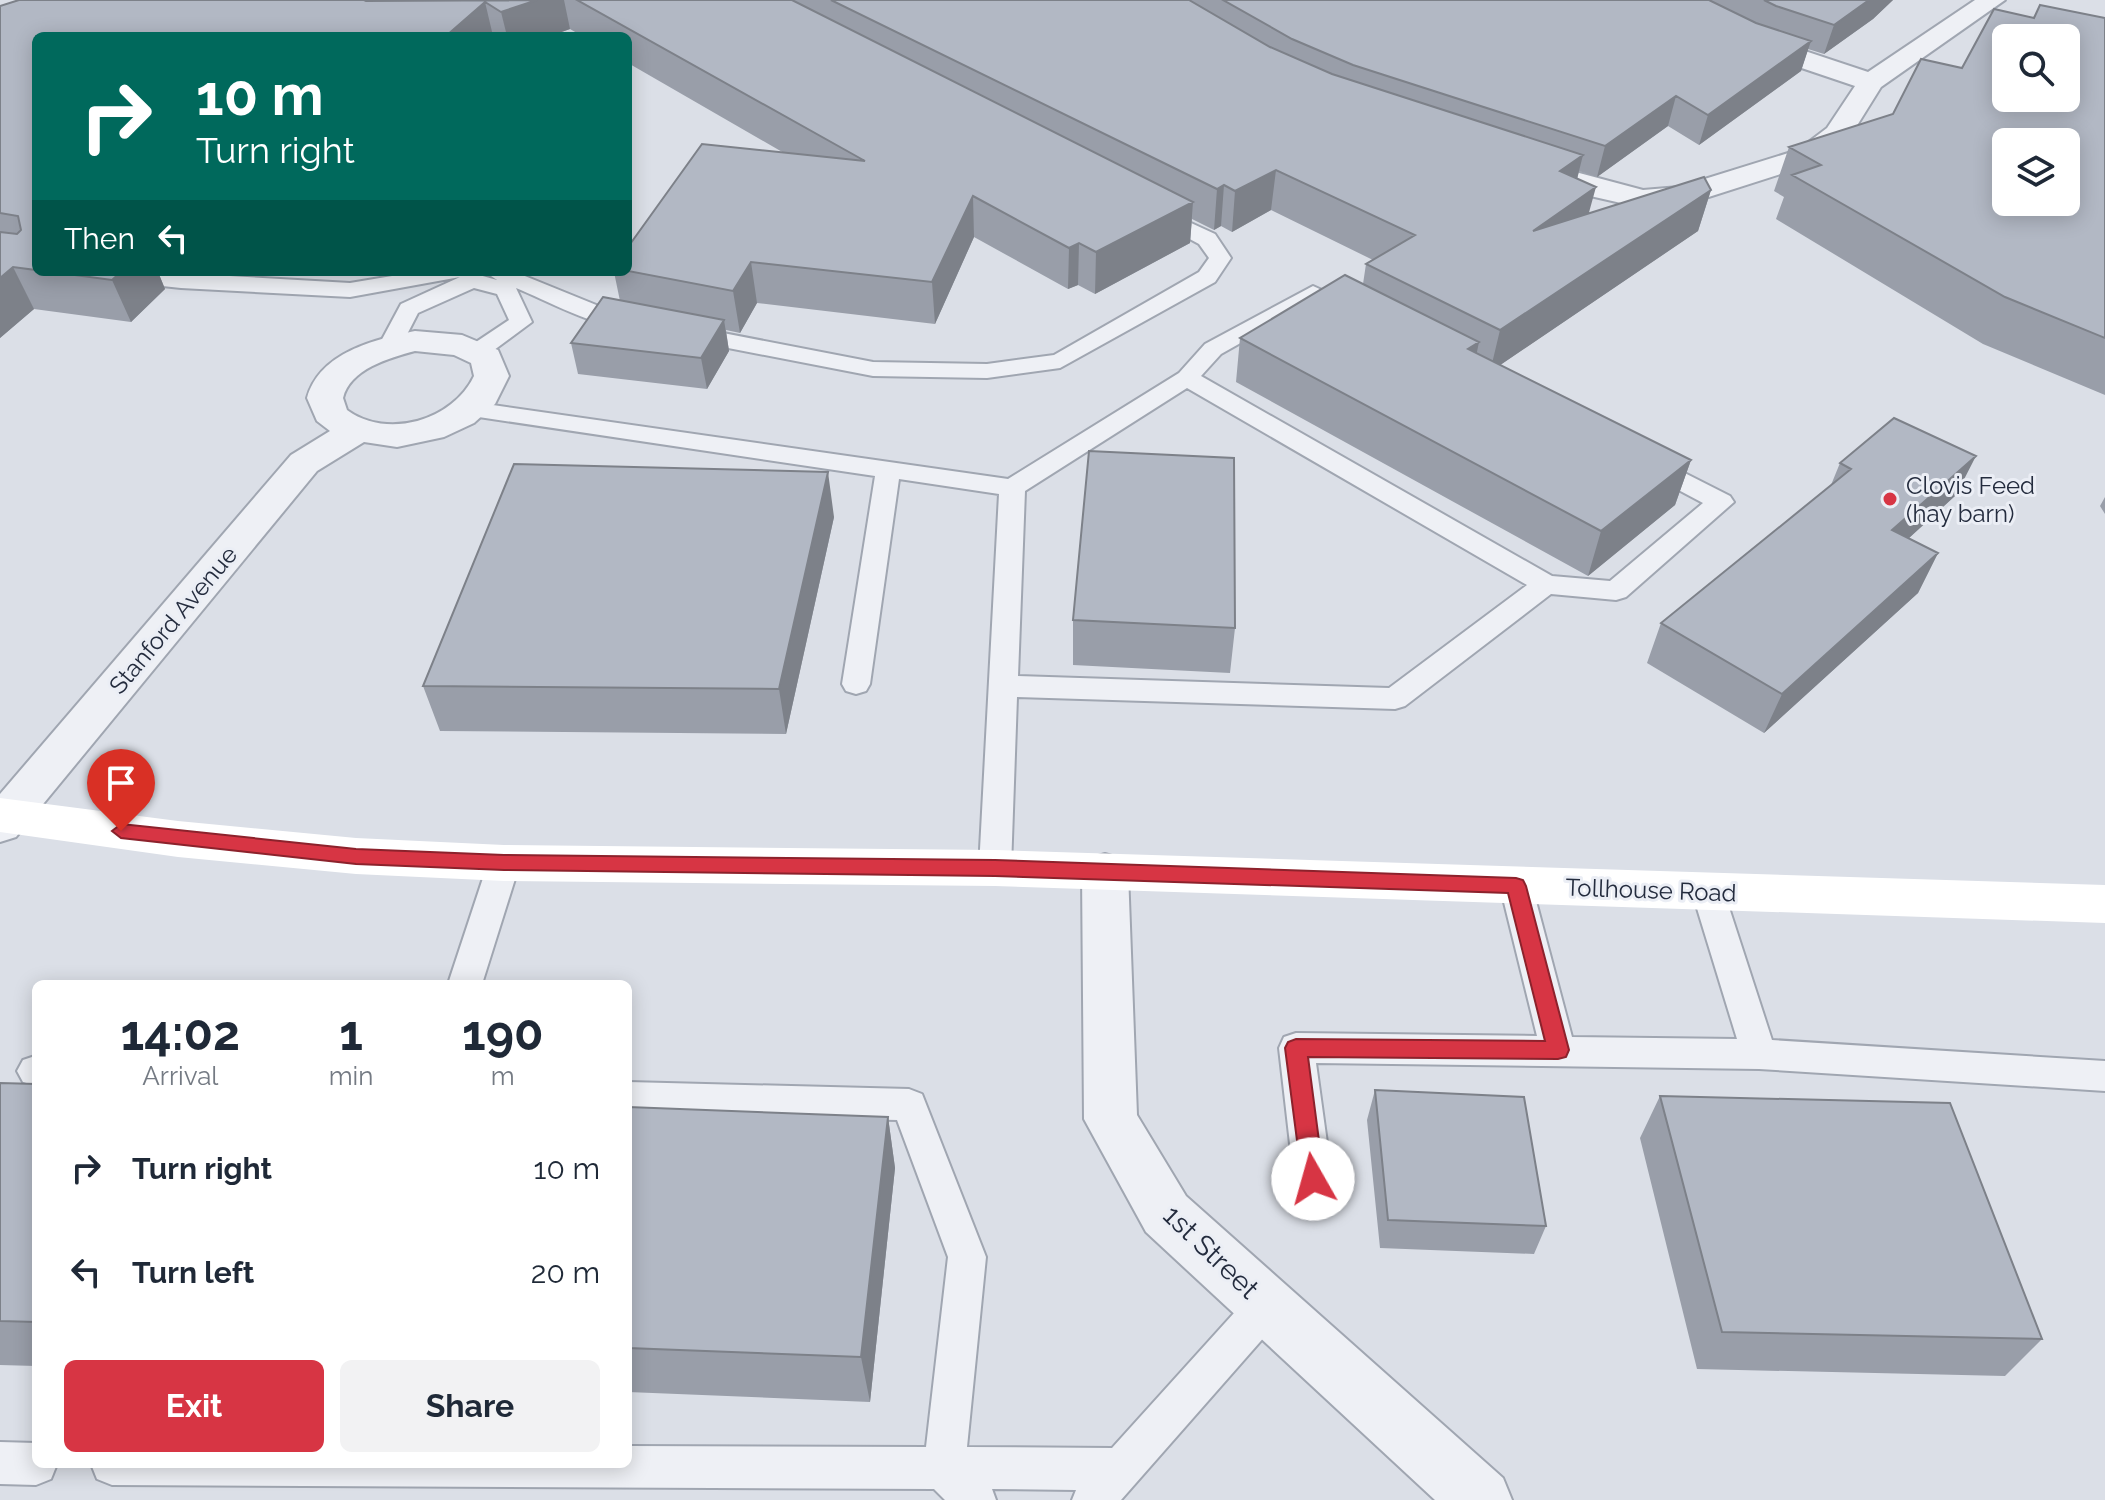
<!DOCTYPE html>
<style>
body{margin:0;font-family:Raleway,sans-serif;background:#f2f2f3;color:#1f2937;height:100vh;display:flex;flex-direction:column;font-size:30px;white-space:nowrap}
*{box-sizing:border-box;margin:0}
p{font-size:26px;color:#747a83}
.icon{flex:none;width:44px;height:44px;fill:none;stroke:currentColor;stroke-width:2;stroke-linecap:round;stroke-linejoin:round}
.map{position:relative;flex:1;overflow:hidden}
.panel{position:absolute;left:32px;top:980px;width:600px;height:488px;display:flex;flex-direction:column;background:#fff;border-radius:12px;box-shadow:0 4px 20px #0003}
.panel>*{flex:none}
.banner{position:absolute;left:32px;top:32px;width:600px;height:244px;border-radius:12px;box-shadow:0 4px 20px #0003;background:#00695c;color:#fff;overflow:hidden}
.buttons{position:absolute;left:1992px;top:24px;display:grid;gap:16px}
.buttons a{display:grid;place-items:center;width:88px;height:88px;border-radius:12px;background:#fff;box-shadow:0 4px 20px #0003;font-size:40px}
.pin{position:absolute;display:grid;place-items:center;width:68px;height:68px;color:#fff;margin:-82px -34px;border-radius:50% 50% 50% 0;rotate:-45deg;box-shadow:0 0 8px #0007}
.pin .icon{rotate:45deg}
.me{position:absolute;width:88px;margin:-44px;rotate:353deg;stroke-linejoin:round;filter:drop-shadow(0 0 6px #0008)}
.turn{display:flex;align-items:center;gap:28px;height:168px;padding:0 32px;font-size:36px}
.turn .icon{width:104px;height:104px;stroke-width:2.5}
.turn b{display:block;font-size:56px;line-height:68px}
.then{display:flex;align-items:center;height:76px;padding:0 32px;background:#0003;gap:16px;font-size:30px}
.eta{display:flex;justify-content:space-evenly;align-items:center;height:136px;text-align:center}
.eta b{font-size:48px;font-weight:700;line-height:56px}
.primary-button{display:flex;gap:16px;margin-top:auto;padding:16px 32px}
.primary-button a{flex:1;height:92px;border-radius:12px;background:#d73544;color:#fff;font-size:32px;font-weight:700;line-height:92px;text-align:center}
.primary-button a+a{background:#f2f2f3;color:#1f2937}
ul{padding:0;list-style:none}
li{display:flex;align-items:center;gap:24px;height:104px;padding:0 32px}
li div{flex:1}
li b{display:block;font-size:30px}
li em{font-style:normal}
.map>svg:first-child{display:block}
.lines{fill:none;stroke-linecap:round;stroke-linejoin:round}
.lane-casing{stroke:#a0a6b1;stroke-width:4}
.street-casing{stroke:#a0a6b1;stroke-width:4}
.lane{fill:#eef0f5;fill-rule:evenodd}
.street{fill:#eef0f5;fill-rule:evenodd}
.secondary{fill:#fff;fill-rule:evenodd}
.wall{fill:#999ea9}
.shaded-wall{fill:#7d8189}
.building{fill:#b2b8c4;stroke:#7d8189;stroke-width:2;fill-rule:evenodd}
.route{fill:#d73544;stroke:#8c222c;stroke-width:2}
.poi-dot{fill:#d73544;stroke:#ebeef5;stroke-width:3}
.labels{text-anchor:middle;dominant-baseline:central;stroke-width:6;stroke-linejoin:round;paint-order:stroke}
.poi-label{font-size:24px;fill:#242c3e;stroke:#ebeef5;text-anchor:start}
.street-label{font-size:24px;fill:#242c3e;stroke:#ebeef5}
.near-street-label{font-size:28px;fill:#242c3e;stroke:#ebeef5}
</style>
<div class="map">
<svg width="2105" height="1500" viewBox="0 0 2105 1500">
<rect width="100%" height="100%" fill="#dbdfe7"/>
<g class="lines">
<defs>
<path id="lane" d="M 1154,206 L 1215,234 L 1231,258 L 1215,282 L 1060,368 L 987,378 L 873,376 L 687,340 L 679,338 L 675,333 L 679,328 L 687,326 L 873,362 L 987,364 L 1054,355 L 1199,272 L 1209,258 L 1199,244 L 1147,216 L 1143,212 L 1147,208 Z
M 86,272 L 159,272 L 350,283 L 416,272 L 465,272 L 462,276 L 472,273 L 497,280 L 485,272 L 515,272 L 616,313 L 640,318 L 643,323 L 640,328 C 609,335 546,300 516,288 L 532,322 L 486,356 L 470,356 L 466,351 L 470,346 L 509,320 L 497,294 L 474,288 L 418,313 L 399,350 L 383,350 L 379,345 L 401,304 L 460,277 L 350,297 L 181,288 L 97,279 Z
M 1313,286 L 1357,306 L 1360,311 L 1357,316 L 1341,316 L 1313,302 L 1221,354 L 1201,376 L 1552,576 L 1610,581 L 1703,503 L 1639,469 L 1635,464 L 1639,459 L 1657,459 L 1730,496 L 1734,502 L 1626,597 L 1616,600 L 1551,594 L 1405,706 L 1395,709 L 1017,697 L 1011,868 L 1006,877 L 995,880 L 984,877 L 979,868 L 999,494 L 899,479 L 870,684 L 866,691 L 856,694 L 846,691 L 842,684 L 875,476 L 472,416 L 463,414 L 460,409 L 463,404 L 472,402 L 1008,479 L 1179,373 L 1205,344 ZM 1187,388 L 1527,585 L 1389,688 L 1018,676 L 1025,491 Z
M 504,851 L 515,854 L 520,863 L 482,984 L 448,984 L 488,863 L 493,854 Z
M 1516,873 L 1527,877 L 1532,886 L 1572,1037 L 1737,1039 L 1692,892 L 1697,883 L 1708,879 L 1719,883 L 1724,892 L 1772,1040 L 2105,1061 L 2105,1091 L 1759,1069 L 1316,1063 L 1332,1179 L 1326,1191 L 1313,1196 L 1300,1191 L 1294,1179 L 1279,1048 L 1284,1037 L 1296,1033 L 1537,1036 L 1500,886 L 1505,877 Z
M 35,1056 L 36,1056 L 36,1086 L 23,1082 L 17,1071 L 23,1060 Z
M 628,1082 L 909,1089 L 922,1094 L 986,1257 L 967,1447 L 1112,1448 L 1253,1292 L 1267,1286 L 1281,1292 L 1287,1305 L 1281,1318 L 1121,1500 L 1072,1500 L 1076,1490 L 992,1489 L 996,1500 L 945,1500 L 934,1489 L 112,1485 L 97,1479 L 91,1464 L 628,1464 L 628,1446 L 926,1447 L 948,1257 L 897,1120 L 628,1114 Z
M 0,1442 L 36,1443 L 36,1464 L 57,1464 L 51,1479 L 36,1485 L 0,1484 Z"/>
<path id="street" d="M 1657,0 L 1690,0 L 1766,38 L 1868,72 L 1975,0 L 2005,0 L 1881,87 L 1848,140 L 1818,162 L 1693,202 L 1643,208 L 1577,193 L 1527,177 L 1523,171 L 1527,165 L 1538,162 L 1643,190 L 1679,187 L 1798,150 L 1827,128 L 1855,86 L 1748,50 L 1661,5 Z
M 415,331 L 462,335 L 498,350 L 509,376 L 495,404 L 474,423 L 444,437 L 397,447 L 364,442 L 317,471 L 16,837 L 0,842 L 0,794 L 291,455 L 330,431 L 317,421 L 307,398 C 320,352 374,340 415,331 ZM 415,351 L 454,355 L 471,363 L 474,376 C 453,420 388,440 347,410 L 343,398 C 350,369 389,358 415,351 Z
M 1105,854 L 1122,859 L 1128,872 L 1137,1115 L 1186,1196 L 1503,1478 L 1512,1500 L 1435,1500 L 1146,1232 L 1084,1119 L 1082,872 L 1088,859 Z"/>
</defs>
<!-- lane casing -->
<use href="#lane" class="lane-casing"/>
<!-- street casing -->
<use href="#street" class="street-casing"/>
<!-- lane -->
<use href="#lane" class="lane"/>
<!-- street -->
<use href="#street" class="street"/>
<!-- secondary -->
<path class="secondary" d="M 0,798 L 178,821 L 356,838 L 504,845 L 995,850 L 2105,885 L 2105,923 L 995,886 L 504,881 L 356,874 L 178,857 L 0,832 Z"/>
</g>
<!-- wall -->
<path class="wall" d="M 19,0 L 1893,0 L 1873,19 L 1824,54 L 1808,49 L 1801,71 L 1699,145 L 1668,126 L 1597,177 L 1579,171 L 1577,179 L 1589,213 L 1711,190 L 1698,231 L 1500,365 L 1691,460 L 1675,505 L 1588,576 L 1236,382 L 1240,338 L 1363,284 L 1366,264 L 1373,260 L 1271,210 L 1232,232 L 1221,226 L 1214,230 L 1192,219 L 1190,243 L 1095,294 L 1078,285 L 1068,289 L 974,237 L 935,324 L 757,303 L 740,333 L 726,330 L 729,351 L 707,389 L 578,374 L 571,343 L 620,301 L 614,272 L 628,272 L 628,247 L 784,153 L 628,63 L 628,36 L 582,36 L 570,29 L 550,36 L 36,36 L 36,272 L 158,272 L 165,289 L 131,322 L 34,309 L 0,338 L 0,6 Z
M 2034,18 L 2105,18 L 2105,395 L 1983,344 L 1776,219 L 1784,197 L 1774,191 L 1789,147 L 1893,114 Z
M 1840,463 L 1956,495 L 1909,538 L 1938,553 L 1918,593 L 1764,733 L 1647,663 L 1661,623 L 1831,485 Z
M 2105,497 L 2105,514 L 2100,506 Z
M 834,517 L 786,734 L 440,731 L 423,686 Z
M 1073,620 L 1235,628 L 1230,673 L 1073,665 Z
M 0,1083 L 36,1084 L 36,1366 L 0,1365 Z
M 1375,1090 L 1546,1226 L 1534,1254 L 1380,1248 L 1367,1120 Z
M 1660,1096 L 2042,1339 L 2005,1376 L 1697,1369 L 1640,1138 Z
M 628,1107 L 888,1117 L 895,1168 L 870,1402 L 628,1392 Z"/>
<!-- shaded-wall -->
<path class="shaded-wall" d="M 537,0 L 564,0 L 570,29 L 550,36 L 507,36 L 501,12 Z
M 1869,0 L 1893,0 L 1873,19 L 1824,54 L 1834,25 Z
M 485,2 L 493,36 L 446,36 Z
M 1811,41 L 1801,71 L 1699,145 L 1708,115 Z
M 1676,96 L 1668,126 L 1597,177 L 1605,146 Z
M 1583,155 L 1573,195 L 1560,171 Z
M 1276,170 L 1271,210 L 1232,232 L 1235,191 Z
M 1224,185 L 1221,226 L 1214,230 L 1217,189 Z
M 1596,187 L 1585,227 L 1533,231 Z
M 1711,190 L 1698,231 L 1490,372 L 1500,330 Z
M 973,196 L 974,237 L 935,324 L 932,282 Z
M 1193,202 L 1190,243 L 1095,294 L 1096,252 Z
M 1079,243 L 1078,285 L 1068,289 L 1069,248 Z
M 751,262 L 757,303 L 740,333 L 733,291 Z
M 13,267 L 34,309 L 0,338 L 0,278 Z
M 121,272 L 158,272 L 165,289 L 131,322 L 112,280 Z
M 724,320 L 729,351 L 707,389 L 701,358 Z
M 1479,342 L 1470,386 L 1468,349 Z
M 1976,456 L 1956,495 L 1874,570 L 1892,530 Z
M 1691,460 L 1675,505 L 1588,576 L 1601,531 Z
M 828,472 L 834,517 L 786,734 L 779,689 Z
M 1938,553 L 1918,593 L 1764,733 L 1782,694 Z
M 888,1117 L 895,1168 L 870,1402 L 861,1357 Z"/>
<!-- building -->
<path class="building" d="M 19,0 L 364,0 L 366,1 L 537,0 L 501,12 L 485,2 L 446,36 L 36,36 L 36,270 L 13,267 L 0,278 L 0,232 L 17,234 L 21,230 L 18,216 L 0,213 L 0,6 Z
M 577,0 L 792,0 L 1193,202 L 1096,252 L 1079,243 L 1069,248 L 973,196 L 932,282 L 751,262 L 733,291 L 628,271 L 628,247 L 702,144 L 865,161 Z
M 831,0 L 1189,0 L 1270,47 L 1332,74 L 1583,155 L 1560,171 L 1596,187 L 1533,231 L 1704,177 L 1711,190 L 1500,330 L 1366,264 L 1415,235 L 1276,170 L 1235,191 L 1224,185 L 1217,189 Z
M 1223,0 L 1709,0 L 1756,23 L 1811,41 L 1708,115 L 1676,96 L 1605,146 L 1353,65 L 1292,39 Z
M 1764,0 L 1869,0 L 1834,25 L 1776,6 Z
M 2040,5 L 2105,18 L 2105,338 L 2005,297 L 1792,175 L 1821,165 L 1789,147 L 1893,114 L 1921,59 L 1962,68 L 1994,9 L 2034,18 ZM 2006,38 L 2066,38 L 2066,98 L 2006,98 ZM 2006,142 L 2066,142 L 2066,202 L 2006,202 Z
M 52,272 L 121,272 L 112,280 Z
M 1345,275 L 1479,342 L 1468,349 L 1691,460 L 1601,531 L 1240,338 Z
M 603,297 L 724,320 L 701,358 L 571,343 Z
M 1894,418 L 1976,456 L 1892,530 L 1938,553 L 1782,694 L 1661,623 L 1851,469 L 1840,463 Z
M 1089,451 L 1234,458 L 1235,628 L 1073,620 Z
M 514,464 L 828,472 L 779,689 L 423,686 Z
M 0,1083 L 36,1084 L 36,1322 L 0,1321 Z
M 1375,1090 L 1524,1097 L 1546,1226 L 1388,1220 Z
M 1660,1096 L 1950,1103 L 2042,1339 L 1722,1332 Z
M 628,1107 L 888,1117 L 861,1357 L 628,1348 Z"/>
<!-- route -->
<path class="route" d="M 121,824 L 356,849 L 504,855 L 995,860 L 1516,878 L 1523,880 L 1526,886 L 1569,1050 L 1566,1057 L 1558,1059 L 1308,1057 L 1324,1179 L 1321,1186 L 1313,1189 L 1305,1186 L 1302,1179 L 1285,1048 L 1288,1042 L 1296,1039 L 1545,1041 L 1508,893 L 995,876 L 504,870 L 356,864 L 121,838 L 112,831 Z"/>
<!-- markers -->
<circle class="poi-dot" cx="1890" cy="499" r="8"/>
<g class="labels">
<!-- poi labels -->
<g class="poi-label">
<text x="1906" y="485">Clovis Feed<tspan x="1906" dy="28">(hay barn)</tspan></text>
</g>
<!-- street labels -->
<g class="street-label">
<text transform="translate(173 620) rotate(-50)">Stanford Avenue</text>
<text transform="translate(1651 890) rotate(2)">Tollhouse Road</text>
</g>
<!-- near-street labels -->
<g class="near-street-label">
<text transform="translate(1211 1252) rotate(44)">1st Street</text>
</g>
</g>
</svg>
<div class="buttons">
<a><svg class="icon" aria-label="search" viewBox="0 0 24 24"><circle cx="10" cy="10" r="6"/><path d="M15 15l6 6"/></svg></a>
<a><svg class="icon" aria-label="layers" viewBox="0 0 24 24"><path d="M12 4l9 5-9 5-9-5zM3 14l9 5 9-5"/></svg></a>
</div>
<div class="pin" style="left:121px;top:831px;background:#d93025"><svg class="icon" aria-label="arrive" viewBox="0 0 24 24"><path d="M6 21V4h12l-3 4 3 4H6"/></svg></div>
<svg class="me" style="left:1313px;top:1179px" viewBox="-20 -20 40 40"><circle r="19" fill="#fff"/><path d="M0-13L10 11 0 6-10 11z" fill="#d73544"/></svg>
<div class="banner">
<div class="turn"><svg class="icon" aria-label="right" viewBox="0 0 24 24"><path d="M7 20v-9h11M14 6l5 5-5 5"/></svg><div><b>10 m</b>Turn right</div></div>
<div class="then">Then<svg class="icon" aria-label="left" viewBox="0 0 24 24"><path d="M17 20v-9H6M10 6l-5 5 5 5"/></svg></div>
</div>
<section class="panel">
<div class="eta">
<div><b>14:02</b><p>Arrival</p></div>
<div><b>1</b><p>min</p></div>
<div><b>190</b><p>m</p></div>
</div>
<ul>
<li><svg class="icon" aria-label="right" viewBox="0 0 24 24"><path d="M7 20v-9h11M14 6l5 5-5 5"/></svg><div><b>Turn right</b></div><em>10 m</em></li>
<li><svg class="icon" aria-label="left" viewBox="0 0 24 24"><path d="M17 20v-9H6M10 6l-5 5 5 5"/></svg><div><b>Turn left</b></div><em>20 m</em></li>
</ul>
<div class="primary-button"><a>Exit</a><a>Share</a></div>
</section>
</div>
